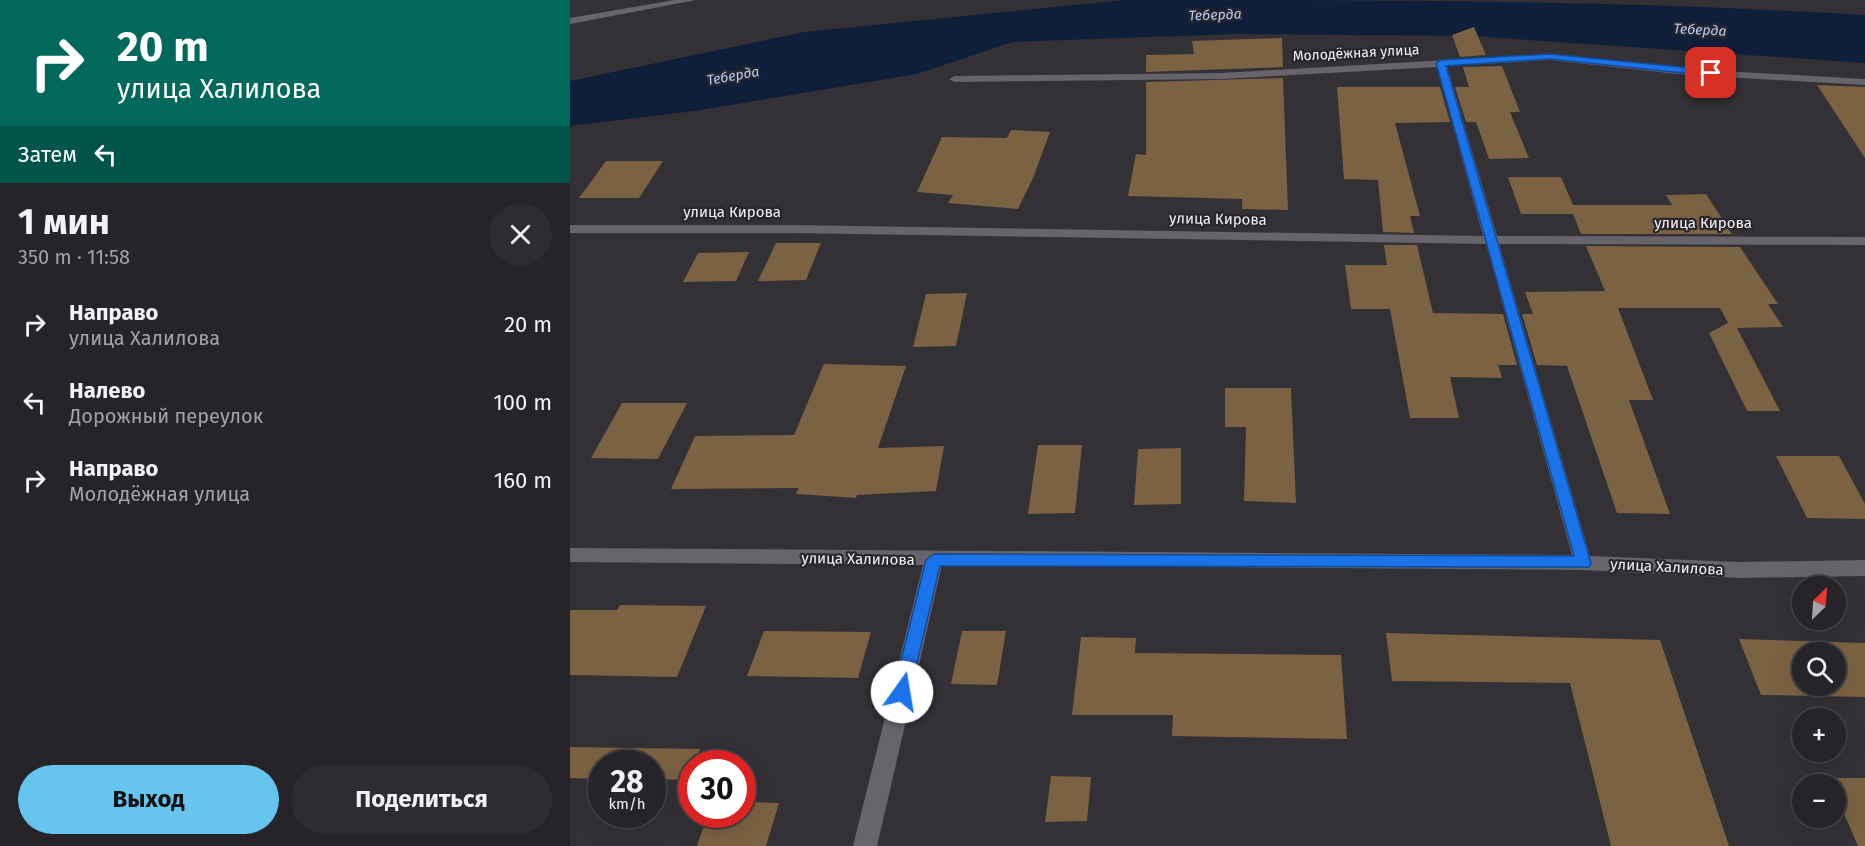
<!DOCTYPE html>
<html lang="ru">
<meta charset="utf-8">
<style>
body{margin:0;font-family:"Fira Sans",sans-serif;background:#2e2c30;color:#f1f3f6;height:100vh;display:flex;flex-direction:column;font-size:22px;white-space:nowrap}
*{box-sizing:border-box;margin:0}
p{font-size:20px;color:#a4a4a8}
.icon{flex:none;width:33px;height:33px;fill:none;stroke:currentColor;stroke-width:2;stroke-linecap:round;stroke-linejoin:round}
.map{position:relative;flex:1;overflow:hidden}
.details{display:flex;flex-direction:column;background:#262428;width:570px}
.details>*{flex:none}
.guide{background:#00695c;color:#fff;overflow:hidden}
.needle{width:39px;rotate:25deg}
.fabs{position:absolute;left:1222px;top:576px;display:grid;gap:12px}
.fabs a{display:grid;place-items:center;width:54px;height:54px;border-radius:50%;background:#262428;box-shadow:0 6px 24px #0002,0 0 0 2px #424145;font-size:30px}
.speed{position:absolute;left:18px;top:750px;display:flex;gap:12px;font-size:30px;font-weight:700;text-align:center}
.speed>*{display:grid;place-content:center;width:78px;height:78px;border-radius:50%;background:#262428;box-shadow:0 6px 24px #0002,0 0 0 2px #424145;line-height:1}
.speed small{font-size:15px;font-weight:400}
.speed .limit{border:9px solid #d22;background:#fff;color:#111}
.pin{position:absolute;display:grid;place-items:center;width:51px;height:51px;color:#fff;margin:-26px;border-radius:12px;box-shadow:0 3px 9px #0006}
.me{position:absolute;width:66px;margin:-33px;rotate:13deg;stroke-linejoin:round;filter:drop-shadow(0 0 4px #0008)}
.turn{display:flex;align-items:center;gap:21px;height:126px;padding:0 18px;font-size:27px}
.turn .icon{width:78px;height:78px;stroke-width:2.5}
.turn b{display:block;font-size:42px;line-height:51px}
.then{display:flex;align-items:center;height:57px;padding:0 18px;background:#0003;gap:12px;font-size:22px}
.round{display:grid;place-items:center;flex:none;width:63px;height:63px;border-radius:32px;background:#2e2c30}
.overview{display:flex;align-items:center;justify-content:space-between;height:102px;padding:0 18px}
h1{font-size:36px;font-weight:700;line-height:45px}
.cta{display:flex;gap:12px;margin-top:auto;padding:12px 18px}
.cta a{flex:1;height:69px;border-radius:36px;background:#65c5ef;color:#111;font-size:24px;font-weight:700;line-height:69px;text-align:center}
.cta a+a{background:#2e2c30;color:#f1f3f6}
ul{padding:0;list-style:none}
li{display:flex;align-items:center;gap:18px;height:78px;padding:0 18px}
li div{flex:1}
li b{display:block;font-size:22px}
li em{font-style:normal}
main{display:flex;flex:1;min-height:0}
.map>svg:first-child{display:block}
.water{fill:#0f1f3a}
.building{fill:#7b6242;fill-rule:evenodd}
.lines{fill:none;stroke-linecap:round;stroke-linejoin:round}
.service{fill:#68646b;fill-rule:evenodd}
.minor{fill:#68646b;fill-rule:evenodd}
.route{fill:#1a73e8;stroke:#114b97;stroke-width:1.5}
.labels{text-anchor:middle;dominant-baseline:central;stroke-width:4.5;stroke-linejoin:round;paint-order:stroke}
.far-water-label{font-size:14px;font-style:italic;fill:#b2cdfa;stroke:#29262c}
.far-street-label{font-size:14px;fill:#f5f2f6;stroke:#29262c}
.street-label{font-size:15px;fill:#f5f2f6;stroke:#29262c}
</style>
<main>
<section class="details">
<div class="guide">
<div class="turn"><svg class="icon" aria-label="right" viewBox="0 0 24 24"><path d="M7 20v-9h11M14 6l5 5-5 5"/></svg><div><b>20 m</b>улица Халилова</div></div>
<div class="then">Затем<svg class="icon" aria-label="left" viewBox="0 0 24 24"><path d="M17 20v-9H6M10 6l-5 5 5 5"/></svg></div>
</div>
<div class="overview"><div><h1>1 мин</h1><p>350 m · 11:58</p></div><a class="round"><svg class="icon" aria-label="close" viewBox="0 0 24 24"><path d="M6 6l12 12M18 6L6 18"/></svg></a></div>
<ul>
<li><svg class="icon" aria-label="right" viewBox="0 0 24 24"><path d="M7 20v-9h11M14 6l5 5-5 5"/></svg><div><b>Направо</b><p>улица Халилова</p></div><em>20 m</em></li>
<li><svg class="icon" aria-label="left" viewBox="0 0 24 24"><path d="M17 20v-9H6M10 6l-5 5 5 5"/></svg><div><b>Налево</b><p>Дорожный переулок</p></div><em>100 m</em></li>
<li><svg class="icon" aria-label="right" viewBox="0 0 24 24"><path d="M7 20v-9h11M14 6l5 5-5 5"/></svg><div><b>Направо</b><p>Молодёжная улица</p></div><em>160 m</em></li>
</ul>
<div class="cta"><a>Выход</a><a>Поделиться</a></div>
</section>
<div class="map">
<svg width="1295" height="846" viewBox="0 0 1295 846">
<rect width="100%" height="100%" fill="#333036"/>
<!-- water -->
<path class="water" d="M 553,0 C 801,0 1048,0 1295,15 L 1295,63 L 900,36 L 667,34 L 442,42 L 347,74 L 124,111 L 0,126 L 0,81 L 234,32 Z"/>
<!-- building -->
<path class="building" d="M 904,27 L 916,55 L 890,57 L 882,35 Z
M 712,38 L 713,67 L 576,72 L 576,55 L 624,54 L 622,41 Z
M 932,66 L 950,112 L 940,112 L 959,158 L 919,159 L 906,122 L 896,122 L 885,87 L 899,87 L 893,67 Z
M 713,78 L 718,210 L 672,209 L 672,199 L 558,196 L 566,154 L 576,155 L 576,82 Z
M 1247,85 L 1295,87 L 1295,158 Z
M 767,87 L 870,87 L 880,122 L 825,123 L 850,216 L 840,216 L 844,233 L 813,232 L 808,180 L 774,179 Z
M 441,130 L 480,132 L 463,178 L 448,209 L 378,203 L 383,195 L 347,192 L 372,137 L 437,138 Z
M 36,161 L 93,161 L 69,198 L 9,198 Z
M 938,177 L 991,177 L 1003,205 L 1102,205 L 1096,195 L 1136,194 L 1162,234 L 1011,234 L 1003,214 L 951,214 Z
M 206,243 L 251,243 L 236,280 L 188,281 Z
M 814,245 L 847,245 L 863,313 L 933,314 L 947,365 L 928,365 L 932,378 L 880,377 L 889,418 L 840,418 L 820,309 L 781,309 L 775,265 L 817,265 Z
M 1016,246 L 1170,247 L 1208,304 L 1198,304 L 1213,327 L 1167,328 L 1210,411 L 1177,411 L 1139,333 L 1158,323 L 1150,308 L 1048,308 L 1083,400 L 1059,400 L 1100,514 L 1047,513 L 997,366 L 967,365 L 952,314 L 963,314 L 955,292 L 1035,291 Z
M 179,252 L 166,281 L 113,282 L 128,253 Z
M 397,293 L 386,346 L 343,347 L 356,294 Z
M 254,364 L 336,366 L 308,448 L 374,446 L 366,491 L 287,495 L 286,498 L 226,494 L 229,488 L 101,489 L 125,436 L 224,435 Z
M 655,388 L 721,388 L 726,503 L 674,501 L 676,427 L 655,427 Z
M 52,403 L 117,403 L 88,459 L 21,458 Z
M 468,445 L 512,445 L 505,513 L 458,514 Z
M 611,448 L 611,504 L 564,505 L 568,449 Z
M 1206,456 L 1269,456 L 1295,504 L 1295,519 L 1237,518 Z
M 50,605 L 136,606 L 107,677 L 0,675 L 0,610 L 47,610 Z
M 194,631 L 301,632 L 288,678 L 177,676 Z
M 392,631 L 436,631 L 427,685 L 381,684 Z
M 816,633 L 1090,640 L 1159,846 L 1041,846 L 1000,683 L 822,681 Z
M 511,637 L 566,638 L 565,653 L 771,655 L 777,739 L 602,736 L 603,715 L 502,715 Z
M 1169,639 L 1295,643 L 1295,697 L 1191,695 ZM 1233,652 L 1266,652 L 1266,686 L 1233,686 Z
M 0,747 L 130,749 L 124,764 L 122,764 L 118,780 L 82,779 L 82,764 L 32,764 L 32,779 L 0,778 Z
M 481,776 L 521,777 L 517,821 L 475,822 Z
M 1259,778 L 1295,778 L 1295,846 L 1288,846 L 1266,795 L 1266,784 L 1262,784 Z
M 172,802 L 209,803 L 196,846 L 127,846 L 138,814 L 172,814 Z"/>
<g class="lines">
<!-- service -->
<path class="service" d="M 104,0 L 126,0 L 0,24 L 0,18 Z"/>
<!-- minor -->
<path class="minor" d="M 980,54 L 1117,69 L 1295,79 L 1295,85 L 1117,75 L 980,60 L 877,66 L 927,236 L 1295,237 L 1295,245 L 929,244 L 1020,556 L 1169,562 L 1295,560 L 1295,576 L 1169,578 L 1013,570 L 372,565 L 307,846 L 283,846 L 353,565 L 0,562 L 0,548 L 1002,555 L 916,244 L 221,233 L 0,233 L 0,225 L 221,225 L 913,236 L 867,67 L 651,79 L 385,82 L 379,79 L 385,76 L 651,73 Z"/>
</g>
<!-- route -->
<path class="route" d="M 980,54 L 1141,70 L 1146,73 L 1141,76 L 980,59 L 876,66 L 1021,563 L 1019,567 L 370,566 L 340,692 L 338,697 L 332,699 L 326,697 L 323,692 L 356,560 L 364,554 L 1004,556 L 866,63 L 871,60 Z"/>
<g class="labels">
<!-- far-water labels -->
<g class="far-water-label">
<text transform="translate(645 15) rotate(-2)">Теберда</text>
<text transform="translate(1130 30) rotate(3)">Теберда</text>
<text transform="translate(163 76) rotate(-10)">Теберда</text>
</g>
<!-- far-street labels -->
<g class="far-street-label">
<text transform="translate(786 53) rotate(-3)">Молодёжная улица</text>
</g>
<!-- street labels -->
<g class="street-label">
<text x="162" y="212">улица Кирова</text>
<text transform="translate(648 219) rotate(1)">улица Кирова</text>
<text x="1133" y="223">улица Кирова</text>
<text transform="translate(288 559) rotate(1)">улица Халилова</text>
<text transform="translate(1097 567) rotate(3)">улица Халилова</text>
</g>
</g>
</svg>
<div class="fabs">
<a><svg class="needle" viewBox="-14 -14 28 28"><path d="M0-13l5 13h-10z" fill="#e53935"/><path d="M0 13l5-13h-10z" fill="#a4a4a8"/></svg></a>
<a><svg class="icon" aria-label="search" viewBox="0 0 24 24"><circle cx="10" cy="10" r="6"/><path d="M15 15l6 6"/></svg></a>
<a>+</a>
<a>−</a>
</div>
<div class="speed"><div>28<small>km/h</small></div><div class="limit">30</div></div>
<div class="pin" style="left:1141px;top:73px;background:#d93025"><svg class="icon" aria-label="arrive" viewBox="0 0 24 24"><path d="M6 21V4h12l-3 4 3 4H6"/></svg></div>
<svg class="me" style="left:332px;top:692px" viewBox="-20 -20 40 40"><circle r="19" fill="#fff"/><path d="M0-13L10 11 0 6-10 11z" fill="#1a73e8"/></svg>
</div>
</main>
